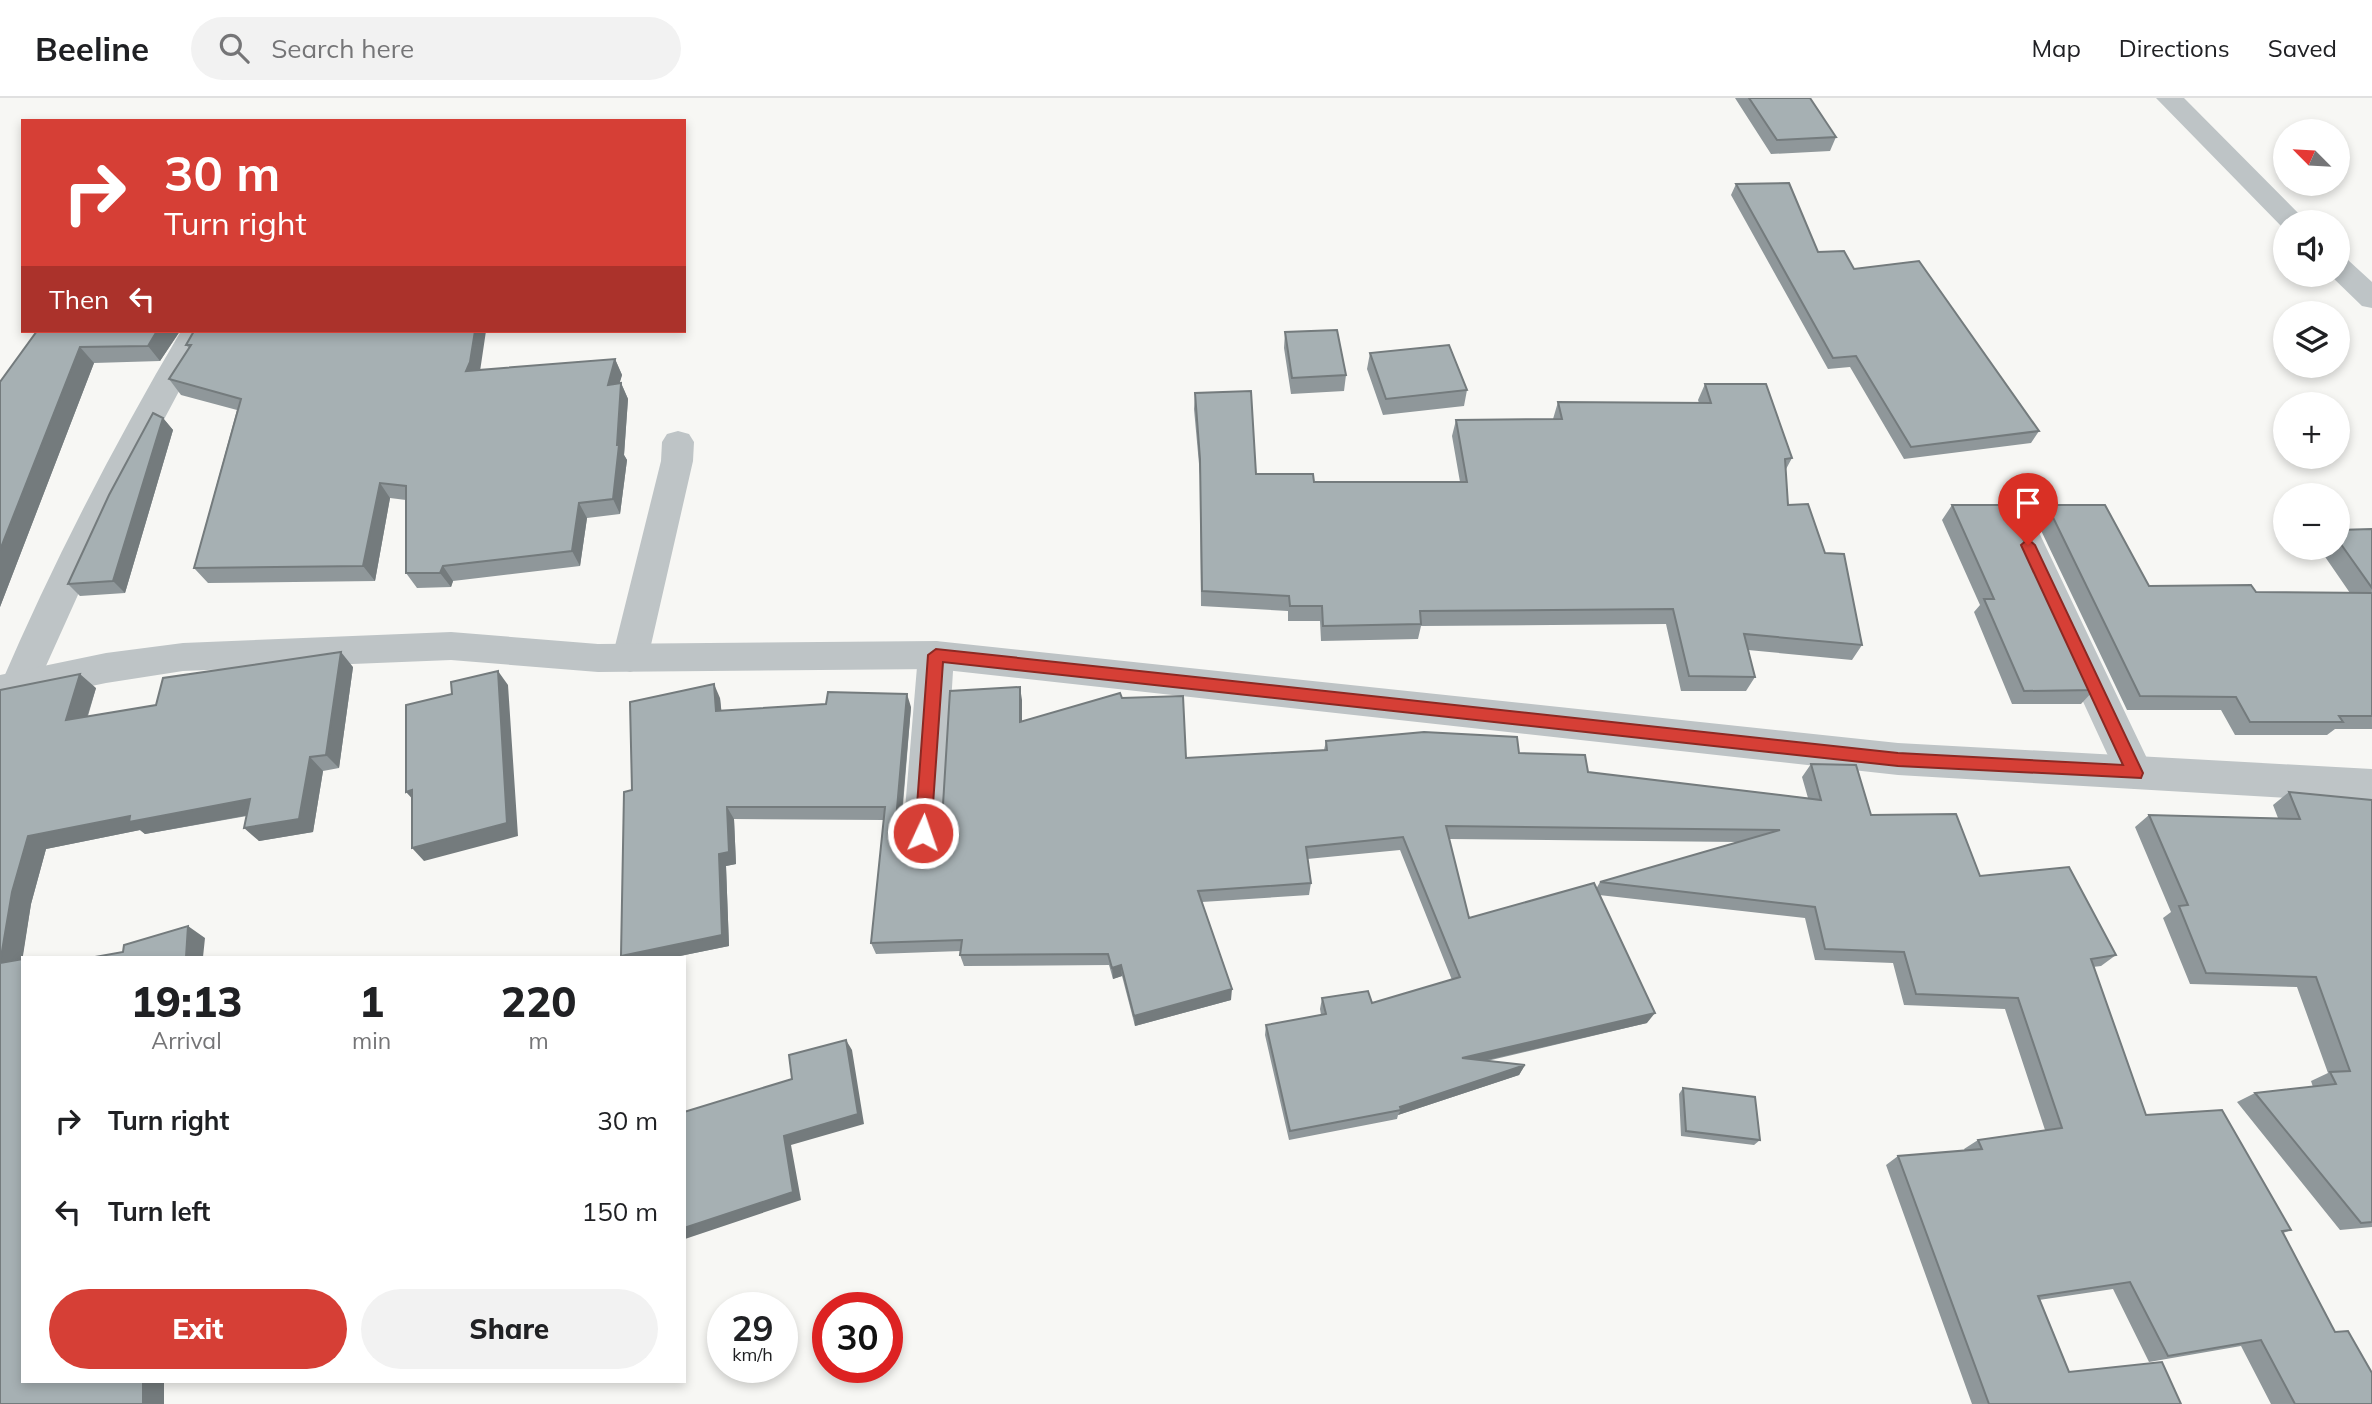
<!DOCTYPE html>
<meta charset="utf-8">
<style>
body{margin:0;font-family:Mulish,sans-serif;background:#f2f2f2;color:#202124;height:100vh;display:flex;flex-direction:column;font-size:26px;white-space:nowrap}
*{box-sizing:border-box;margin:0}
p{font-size:23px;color:#757577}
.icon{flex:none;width:38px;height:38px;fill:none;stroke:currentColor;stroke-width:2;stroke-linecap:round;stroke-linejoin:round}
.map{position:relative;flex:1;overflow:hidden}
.details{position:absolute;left:21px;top:858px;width:665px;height:427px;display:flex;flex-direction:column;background:#fff;border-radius:0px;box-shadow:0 4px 10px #0003}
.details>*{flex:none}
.hud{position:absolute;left:21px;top:21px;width:665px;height:214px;border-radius:0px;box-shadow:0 4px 10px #0003;background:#d63f36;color:#fff;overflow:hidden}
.needle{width:46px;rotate:294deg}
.tools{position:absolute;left:2273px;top:21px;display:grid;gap:14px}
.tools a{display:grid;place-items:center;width:77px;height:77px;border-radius:50%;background:#fff;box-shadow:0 4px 10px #0003;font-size:35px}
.speed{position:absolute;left:707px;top:1194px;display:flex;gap:14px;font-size:35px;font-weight:700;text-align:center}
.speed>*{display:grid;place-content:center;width:91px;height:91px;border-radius:50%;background:#fff;box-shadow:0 4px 10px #0003;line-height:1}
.speed small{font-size:18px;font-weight:400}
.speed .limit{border:10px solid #d22;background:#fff;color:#111}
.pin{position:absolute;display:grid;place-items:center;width:60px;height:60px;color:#fff;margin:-72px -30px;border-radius:50% 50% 50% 0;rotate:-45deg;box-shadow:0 0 7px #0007}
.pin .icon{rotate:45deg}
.me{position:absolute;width:77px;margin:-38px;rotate:3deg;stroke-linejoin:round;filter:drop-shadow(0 0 5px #0008)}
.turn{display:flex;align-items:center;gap:24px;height:147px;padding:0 28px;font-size:32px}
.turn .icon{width:91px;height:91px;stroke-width:2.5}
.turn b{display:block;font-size:49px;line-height:60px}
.then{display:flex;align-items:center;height:66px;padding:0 28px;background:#0003;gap:14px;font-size:26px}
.eta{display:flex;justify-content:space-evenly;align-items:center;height:119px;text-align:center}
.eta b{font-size:42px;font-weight:800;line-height:49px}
.button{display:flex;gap:14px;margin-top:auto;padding:14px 28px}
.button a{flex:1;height:80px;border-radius:42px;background:#d63f36;color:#fff;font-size:28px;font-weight:800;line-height:80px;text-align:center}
.button a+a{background:#f2f2f2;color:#202124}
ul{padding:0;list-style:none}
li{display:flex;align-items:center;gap:21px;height:91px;padding:0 28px}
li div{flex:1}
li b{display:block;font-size:26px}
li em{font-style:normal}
header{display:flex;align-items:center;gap:42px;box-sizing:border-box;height:98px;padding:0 35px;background:#fff;border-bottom:2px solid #e0e0e0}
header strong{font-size:33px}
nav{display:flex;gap:38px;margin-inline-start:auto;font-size:24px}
.search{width:490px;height:63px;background:#f2f2f2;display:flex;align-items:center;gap:18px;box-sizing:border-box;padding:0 24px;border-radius:38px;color:#757577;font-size:26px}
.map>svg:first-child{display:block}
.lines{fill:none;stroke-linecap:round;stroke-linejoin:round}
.minor{fill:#bec4c6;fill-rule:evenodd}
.tertiary{fill:#bec4c6;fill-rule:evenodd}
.wall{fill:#8f979a;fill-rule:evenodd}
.shaded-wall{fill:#747b7d}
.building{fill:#a6b0b3;stroke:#747b7d;stroke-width:2}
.route{fill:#d63f36;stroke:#8b2923;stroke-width:2}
</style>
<header>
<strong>Beeline</strong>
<div class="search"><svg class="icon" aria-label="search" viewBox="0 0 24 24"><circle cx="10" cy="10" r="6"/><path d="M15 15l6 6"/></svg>Search here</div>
<nav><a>Map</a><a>Directions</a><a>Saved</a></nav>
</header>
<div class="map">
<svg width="2372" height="1306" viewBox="0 0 2372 1306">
<rect width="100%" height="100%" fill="#f7f7f4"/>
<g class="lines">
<!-- minor -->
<path class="minor" d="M 2156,0 L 2184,0 L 2307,124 L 2286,124 L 2286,131 L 2283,130 Z
M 2338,159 L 2348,162 L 2372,184 L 2372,210 L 2362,208 L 2330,177 L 2338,177 Z
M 181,233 L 211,233 L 118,408 L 32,599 L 19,603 L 6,599 L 0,588 C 53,465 113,348 181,233 Z
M 678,333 L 689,336 L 694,344 L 693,363 L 648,560 L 643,570 L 630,574 L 617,570 L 612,560 L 661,363 L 662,344 L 667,336 Z
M 2016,410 L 2028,413 L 2033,422 L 2154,675 L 2149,687 L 2135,691 L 2121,687 L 2116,675 L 1999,422 L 2004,413 Z
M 936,543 L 949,547 L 954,557 L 943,735 L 937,747 L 923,752 L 909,747 L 903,735 L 918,557 L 923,547 Z"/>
<!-- tertiary -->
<path class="tertiary" d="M 451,534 L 598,546 L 936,543 L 1898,645 L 2372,671 L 2372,705 L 1898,677 L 936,571 L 598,574 L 451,562 L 183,573 L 106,585 L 0,607 L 0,577 L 106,555 L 183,545 Z"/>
</g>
<!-- wall -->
<path class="wall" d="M 1735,0 L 1810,0 L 1836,39 L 1830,53 L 1771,56 Z
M 1736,86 L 1818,154 L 1854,171 L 2039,333 L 2031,345 L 1904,361 L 1850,269 L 1828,271 L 1731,97 Z
M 37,233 L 180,233 L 160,263 L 94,265 L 0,509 L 0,284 Z
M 1285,234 L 1346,277 L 1344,293 L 1291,296 L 1284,250 Z
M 186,247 L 480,272 L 615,261 L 622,277 L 619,285 L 621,285 L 628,301 L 624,357 L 627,362 L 620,416 L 587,420 L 580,468 L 453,483 L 451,489 L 417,490 L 406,475 L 406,402 L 390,400 L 375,483 L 208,485 L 194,470 L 237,312 L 181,297 L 169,281 L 189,250 Z
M 1370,255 L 1467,292 L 1464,308 L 1383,317 L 1367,271 Z
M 1705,286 L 1792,360 L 1785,373 L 1788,407 L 1825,455 L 1862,547 L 1852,562 L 1748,552 L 1755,579 L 1746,593 L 1681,593 L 1666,526 L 1421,528 L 1418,541 L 1321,543 L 1320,523 L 1288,523 L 1288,513 L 1201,508 L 1200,377 L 1194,311 L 1195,295 L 1256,376 L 1314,384 L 1460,384 L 1452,338 L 1456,322 L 1553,321 L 1558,304 L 1699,305 L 1698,302 Z
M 163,320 L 173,332 L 125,495 L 80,498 L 68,486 Z
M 1952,407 L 2094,592 L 2081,606 L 2012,606 L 1974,514 L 1980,507 L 1942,422 Z
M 2047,407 L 2149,488 L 2256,494 L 2350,495 L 2319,450 L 2338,450 L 2338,432 L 2372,431 L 2372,631 L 2335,631 L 2327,637 L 2235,637 L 2221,612 L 2127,612 L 2036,422 Z
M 353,569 L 339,670 L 323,673 L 313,734 L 259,743 L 247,718 L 145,736 L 140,732 L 46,751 L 31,806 L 22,861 L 23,1283 L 164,1283 L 164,1306 L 0,1306 L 0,592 L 96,590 L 88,618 L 156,607 Z
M 720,600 L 721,613 L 911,609 L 901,732 L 902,736 L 918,742 L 934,737 L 1022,602 L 1022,624 L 1122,600 L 1186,660 L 1324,652 L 1326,643 L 1519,655 L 1588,674 L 1808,700 L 1802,679 L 1811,666 L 1871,717 L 1980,778 L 2116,857 L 2101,868 L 2093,869 L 2146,1017 L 2291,1132 L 2283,1135 L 2372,1306 L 2271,1306 L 2241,1248 L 2149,1264 L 2113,1191 L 2039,1202 L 2069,1274 L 2181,1306 L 1972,1306 L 1886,1067 L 1898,1058 L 1965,1053 L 1964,1051 L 1978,1042 L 2045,1032 L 2005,911 L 1904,907 L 1893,865 L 1815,862 L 1805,820 L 1599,797 L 1647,925 L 1487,963 L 1525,967 L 1519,977 L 1398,1017 L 1397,1021 L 1289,1042 L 1265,937 L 1266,927 L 1321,917 L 1320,911 L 1322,900 L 1372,905 L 1452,882 L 1400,752 L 1307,761 L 1311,785 L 1309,797 L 1202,804 L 1231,902 L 1135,928 L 1122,878 L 1113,881 L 1109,867 L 964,868 L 960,857 L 961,853 L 876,856 L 871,845 L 884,722 L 734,721 L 736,766 L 726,768 L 729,848 L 675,859 L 622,859 L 621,858 L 632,692 ZM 1449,741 L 1739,744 L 1600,784 L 1596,791 L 1469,820 Z
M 2289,694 L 2372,702 L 2372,1129 L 2340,1132 L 2237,1004 L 2255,995 L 2313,989 L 2311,983 L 2328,975 L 2297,889 L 2190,886 L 2163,820 L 2171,814 L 2135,729 L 2149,717 L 2278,720 L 2273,707 Z
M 1683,990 L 1760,1042 L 1754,1047 L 1681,1038 L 1679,996 Z"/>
<!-- shaded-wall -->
<path class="shaded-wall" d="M 157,233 L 180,233 L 160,263 L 148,248 Z
M 475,233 L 486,233 L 479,280 L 466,273 Z
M 80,249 L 94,265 L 0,509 L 0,452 Z
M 615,261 L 622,277 L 615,302 L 608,287 Z
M 621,285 L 628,301 L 624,357 L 627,362 L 620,416 L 613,401 Z
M 163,320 L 173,332 L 125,495 L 113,483 Z
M 380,385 L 390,400 L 375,483 L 363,468 Z
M 579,405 L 587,420 L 580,468 L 572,453 Z
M 443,468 L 453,483 L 451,489 L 440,475 Z
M 341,554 L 353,569 L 339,670 L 326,657 Z
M 498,573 L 508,587 L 518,738 L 424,763 L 412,750 Z
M 80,576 L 96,590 L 82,635 L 66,622 Z
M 714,586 L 720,600 L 723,627 L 716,613 Z
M 1020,589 L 1022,602 L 1022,637 L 1020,624 Z
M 907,596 L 911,609 L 900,735 L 896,722 Z
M 310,659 L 323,673 L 313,734 L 259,743 L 244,730 Z
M 412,692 L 418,707 L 406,694 Z
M 250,701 L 265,714 L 145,736 L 140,732 L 46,751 L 31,806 L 20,877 L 0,865 L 12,794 L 28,738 L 130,718 Z
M 727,709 L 734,721 L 736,766 L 726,768 L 729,848 L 675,859 L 622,859 L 621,858 L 719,756 Z
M 188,828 L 205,840 L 203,859 L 186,859 Z
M 1121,867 L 1122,878 L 1113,881 L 1112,870 Z
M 1232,891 L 1231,902 L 1135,928 L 1134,918 Z
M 1655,915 L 1647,925 L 1457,969 L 1462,960 Z
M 846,942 L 852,952 L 864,1026 L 791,1047 L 801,1102 L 685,1141 L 685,1148 L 684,1148 L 684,1130 Z
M 1525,967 L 1519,977 L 1398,1017 L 1401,1012 L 1400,1009 Z
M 143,1283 L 164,1283 L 164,1306 L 143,1306 Z"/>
<!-- building -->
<path class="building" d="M 1749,0 L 1810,0 L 1836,39 L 1777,42 Z
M 1789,85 L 1818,154 L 1844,153 L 1854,171 L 1919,163 L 2039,333 L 1911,349 L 1856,258 L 1833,260 L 1736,86 Z
M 1337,232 L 1346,277 L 1292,280 L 1285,234 Z
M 37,233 L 157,233 L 148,248 L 80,249 L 0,452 L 0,284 Z
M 194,233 L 475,233 L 470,264 L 466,273 L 615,261 L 608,287 L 621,285 L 617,347 L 619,347 L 613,401 L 579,405 L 572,453 L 443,468 L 440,475 L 406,475 L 406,388 L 380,385 L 363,468 L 194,470 L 241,301 L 169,281 L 191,247 L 186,247 Z
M 1449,247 L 1467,292 L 1386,301 L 1370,255 Z
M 1705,286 L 1766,286 L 1792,360 L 1785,361 L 1788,407 L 1808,406 L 1825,455 L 1844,456 L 1862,547 L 1744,536 L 1755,579 L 1689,578 L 1673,511 L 1420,513 L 1421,526 L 1323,528 L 1322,508 L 1290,508 L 1289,498 L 1202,493 L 1200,361 L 1195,295 L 1251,293 L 1256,376 L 1313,376 L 1314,384 L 1467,384 L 1456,322 L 1562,321 L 1558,304 L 1711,305 Z
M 153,315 L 163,320 L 113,483 L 68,486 L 109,397 Z
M 1952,407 L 2007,407 L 2094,592 L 2024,593 L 1984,501 L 1994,501 Z
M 2047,407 L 2105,407 L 2149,488 L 2251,487 L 2256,494 L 2372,495 L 2372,618 L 2339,618 L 2343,624 L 2250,624 L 2236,599 L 2140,598 Z
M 2372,431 L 2372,490 L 2338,442 L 2338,432 Z
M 341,554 L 326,657 L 310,659 L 299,721 L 244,730 L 250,701 L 129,724 L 130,718 L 28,738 L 12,794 L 0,865 L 0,592 L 80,576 L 66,622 L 156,607 L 163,580 Z
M 498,573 L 507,725 L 412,750 L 412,692 L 406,694 L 406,607 L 452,596 L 451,584 Z
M 714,586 L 716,613 L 826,606 L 828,594 L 907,596 L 896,722 L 902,736 L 918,742 L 934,737 L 942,723 L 950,593 L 1020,589 L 1020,624 L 1120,595 L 1122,600 L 1183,598 L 1186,660 L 1327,652 L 1326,643 L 1424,634 L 1517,639 L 1519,655 L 1585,657 L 1588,674 L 1821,702 L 1811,666 L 1856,667 L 1871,717 L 1956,716 L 1980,778 L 2069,769 L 2116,857 L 2091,861 L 2146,1017 L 2222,1012 L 2291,1132 L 2282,1133 L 2335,1234 L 2348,1233 L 2372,1275 L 2372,1306 L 2295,1306 L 2261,1242 L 2168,1258 L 2130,1184 L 2038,1198 L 2069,1274 L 2162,1264 L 2181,1306 L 1989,1306 L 1898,1058 L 1982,1051 L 1978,1042 L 2062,1030 L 2018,900 L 1916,896 L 1904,854 L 1825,851 L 1815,809 L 1600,784 L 1780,732 L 1446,728 L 1469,820 L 1594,785 L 1655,915 L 1462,960 L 1525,967 L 1400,1009 L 1401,1012 L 1290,1033 L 1266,927 L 1326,916 L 1322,900 L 1368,893 L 1372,905 L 1460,879 L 1403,739 L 1306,749 L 1311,785 L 1198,793 L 1232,891 L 1134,918 L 1121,867 L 1112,870 L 1108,856 L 960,857 L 962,842 L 871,845 L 885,709 L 727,709 L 729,754 L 719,756 L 722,837 L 621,858 L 624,694 L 632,692 L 630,604 Z
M 2289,694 L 2372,702 L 2372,1124 L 2361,1125 L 2255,995 L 2336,986 L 2330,974 L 2350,973 L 2316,879 L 2206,875 L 2179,808 L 2188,807 L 2149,717 L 2300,721 Z
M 188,828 L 186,859 L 95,859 L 123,854 L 124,847 Z
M 23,861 L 23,1283 L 143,1283 L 143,1306 L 0,1306 L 0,865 Z
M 846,942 L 858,1016 L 784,1038 L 793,1094 L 684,1130 L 684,1014 L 792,981 L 789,957 Z
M 1683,990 L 1755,999 L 1760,1042 L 1686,1033 Z"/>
<!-- route -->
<path class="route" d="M 2028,441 L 2035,447 L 2143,675 L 2141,680 L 1898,668 L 943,564 L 931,735 L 923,742 L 915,735 L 928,557 L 936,551 L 1898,655 L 2123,667 L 2021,447 Z"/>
</svg>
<div class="tools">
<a><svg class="needle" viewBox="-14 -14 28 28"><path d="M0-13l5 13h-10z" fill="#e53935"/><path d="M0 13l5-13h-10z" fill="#757577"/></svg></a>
<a><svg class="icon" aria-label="sound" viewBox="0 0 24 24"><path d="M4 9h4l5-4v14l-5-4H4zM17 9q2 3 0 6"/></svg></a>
<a><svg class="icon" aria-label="layers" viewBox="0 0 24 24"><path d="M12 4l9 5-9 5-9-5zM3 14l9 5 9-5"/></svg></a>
<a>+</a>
<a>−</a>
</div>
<div class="speed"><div>29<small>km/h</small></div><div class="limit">30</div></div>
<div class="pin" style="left:2028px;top:447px;background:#d93025"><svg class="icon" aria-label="arrive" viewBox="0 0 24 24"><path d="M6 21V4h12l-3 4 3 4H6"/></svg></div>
<svg class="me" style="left:923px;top:735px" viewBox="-20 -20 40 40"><circle r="17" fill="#d63f36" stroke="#fff" stroke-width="3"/><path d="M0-11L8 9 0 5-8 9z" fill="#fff"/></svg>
<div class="hud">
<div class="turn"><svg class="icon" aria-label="right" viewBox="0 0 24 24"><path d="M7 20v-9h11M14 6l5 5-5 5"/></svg><div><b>30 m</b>Turn right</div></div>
<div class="then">Then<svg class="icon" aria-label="left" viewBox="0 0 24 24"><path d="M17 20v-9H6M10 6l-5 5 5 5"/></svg></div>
</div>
<section class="details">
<div class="eta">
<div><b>19:13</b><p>Arrival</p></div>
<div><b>1</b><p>min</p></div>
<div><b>220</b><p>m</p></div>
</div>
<ul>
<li><svg class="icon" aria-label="right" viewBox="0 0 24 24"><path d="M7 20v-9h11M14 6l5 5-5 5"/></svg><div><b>Turn right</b></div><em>30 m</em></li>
<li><svg class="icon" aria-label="left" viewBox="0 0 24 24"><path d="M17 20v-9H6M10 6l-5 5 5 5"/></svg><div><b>Turn left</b></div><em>150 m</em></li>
</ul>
<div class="button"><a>Exit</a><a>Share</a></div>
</section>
</div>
